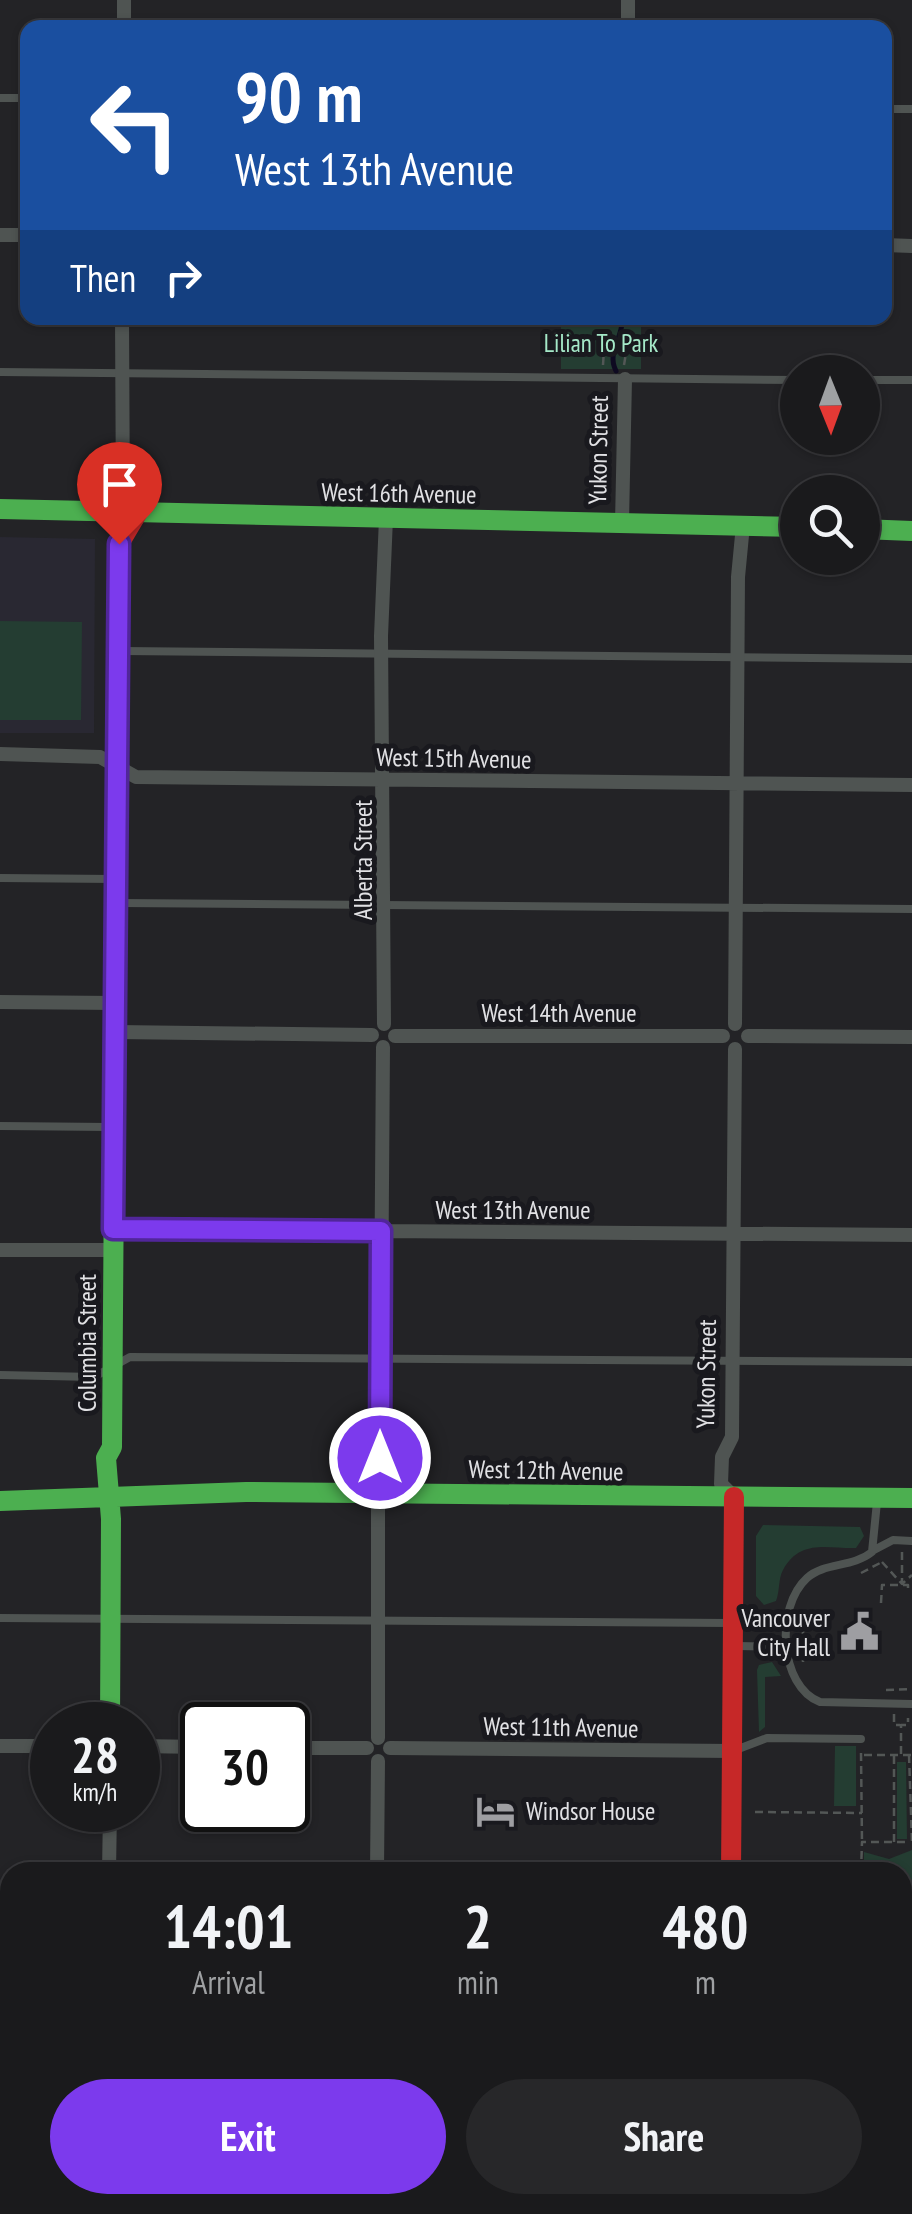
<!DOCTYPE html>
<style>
body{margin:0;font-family:"PT Sans Narrow",sans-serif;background:#272729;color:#f1f3f6;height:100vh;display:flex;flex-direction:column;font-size:38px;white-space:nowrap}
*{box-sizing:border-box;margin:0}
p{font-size:32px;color:#9fa1a3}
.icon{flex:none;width:55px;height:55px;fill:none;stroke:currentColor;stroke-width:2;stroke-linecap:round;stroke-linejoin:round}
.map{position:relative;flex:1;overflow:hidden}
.details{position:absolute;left:0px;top:1862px;width:912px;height:352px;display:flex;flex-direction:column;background:#1a1a1c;border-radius:30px 30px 0 0;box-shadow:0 2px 8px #0004,0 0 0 2px #38383b}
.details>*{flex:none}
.top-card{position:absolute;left:20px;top:20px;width:872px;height:305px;border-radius:20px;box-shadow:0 2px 8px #0004,0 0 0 2px #38383b;background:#1a4fa0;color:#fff;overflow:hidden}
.needle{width:65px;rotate:179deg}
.buttons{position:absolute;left:780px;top:355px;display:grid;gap:20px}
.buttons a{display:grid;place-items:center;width:100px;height:100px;border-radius:50%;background:#1a1a1c;box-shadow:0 2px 8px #0004,0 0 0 2px #38383b;font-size:50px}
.speed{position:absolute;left:30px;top:1702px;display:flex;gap:20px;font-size:50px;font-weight:700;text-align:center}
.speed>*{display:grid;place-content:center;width:130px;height:130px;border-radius:50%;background:#1a1a1c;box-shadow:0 2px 8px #0004,0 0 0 2px #38383b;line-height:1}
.speed small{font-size:25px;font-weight:400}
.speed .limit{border:5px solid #111;border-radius:15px;background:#fff;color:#111}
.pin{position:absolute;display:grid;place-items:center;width:85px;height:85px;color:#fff;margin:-102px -42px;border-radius:50% 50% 50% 0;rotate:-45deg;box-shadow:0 0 10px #0007}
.pin .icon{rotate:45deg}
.me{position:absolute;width:110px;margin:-55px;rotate:0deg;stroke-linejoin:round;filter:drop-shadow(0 0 8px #0008)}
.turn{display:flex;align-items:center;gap:35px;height:210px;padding:0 50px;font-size:45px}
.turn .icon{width:130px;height:130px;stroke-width:2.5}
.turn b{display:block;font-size:70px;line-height:85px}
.then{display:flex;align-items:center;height:95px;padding:0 50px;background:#0003;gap:20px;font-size:38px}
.eta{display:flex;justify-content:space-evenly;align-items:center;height:170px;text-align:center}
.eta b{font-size:60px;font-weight:700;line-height:70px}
.button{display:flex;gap:20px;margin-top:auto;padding:20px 50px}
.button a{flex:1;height:115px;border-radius:60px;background:#7c3aed;color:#fff;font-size:40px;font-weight:700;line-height:115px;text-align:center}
.button a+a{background:#272729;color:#f1f3f6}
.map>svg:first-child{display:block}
.built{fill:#292832}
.green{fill:#243d32}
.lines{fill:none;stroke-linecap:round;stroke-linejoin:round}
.stream{stroke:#0e0a21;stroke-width:5}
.path{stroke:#535756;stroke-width:2.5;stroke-dasharray:8 5;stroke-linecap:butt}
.lane{stroke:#4f5452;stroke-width:8}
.street{stroke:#4f5452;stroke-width:14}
.fast{stroke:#4caf50;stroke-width:20}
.jam{stroke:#c62828;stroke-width:20}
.route-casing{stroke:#51269a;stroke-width:25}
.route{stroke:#7c3aed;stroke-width:18}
.labels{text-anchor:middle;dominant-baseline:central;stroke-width:10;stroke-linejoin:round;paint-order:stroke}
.park-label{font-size:25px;fill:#a5e8c8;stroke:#19191e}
.street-label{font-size:25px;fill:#e1e1e4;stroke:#19191e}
.poi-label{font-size:25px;fill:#e1e1e4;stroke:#19191e;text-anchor:end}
</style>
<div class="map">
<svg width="912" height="2214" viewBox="0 0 912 2214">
<rect width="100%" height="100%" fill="#232326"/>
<!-- built -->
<path class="built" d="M 0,537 L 95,539 L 94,733 L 0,733 Z
M 0,2128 L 10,2128 L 10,2205 L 91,2205 L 91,2214 L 0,2214 Z
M 114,2205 L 362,2205 L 362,2214 L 114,2214 Z
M 383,2205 L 712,2205 L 712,2214 L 383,2214 Z"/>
<!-- green -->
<path class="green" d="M 561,318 L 641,318 L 641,369 L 561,369 Z
M 0,621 L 82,622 L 81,720 L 0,720 Z
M 763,1525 L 860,1527 L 864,1536 L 856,1548 C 829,1549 800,1538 783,1570 C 778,1579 780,1591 776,1601 L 764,1605 L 756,1596 L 756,1536 Z
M 772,1662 L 781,1676 L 765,1677 L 765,1727 L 759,1732 L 757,1670 L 759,1665 Z
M 835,1746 L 856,1746 L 856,1806 L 834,1806 Z
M 897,1762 L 906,1762 L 907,1839 L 897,1839 Z
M 912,1850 L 912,1984 L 903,1984 L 902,1872 L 864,1872 L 864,1852 L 889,1859 Z"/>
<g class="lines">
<!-- stream -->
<path class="stream" d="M 616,371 C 606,351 624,338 622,318"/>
<!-- path -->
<path class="path" d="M 603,365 L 606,318
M 624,365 L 632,318
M 902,1552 L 902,1584
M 882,1562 L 902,1584 L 912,1575
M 861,1573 L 882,1562
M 881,1603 L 882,1585 L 908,1585 L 908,1591
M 803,1662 L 803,1610
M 886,1690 L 912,1689
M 894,1714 L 894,1725 L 900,1725
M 861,1753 L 862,1842
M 901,1754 L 901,1725 L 908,1725 L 908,1718
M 864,1755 L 912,1755
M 909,1755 L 912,1842
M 755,1812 L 862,1813
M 894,1842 L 894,1755
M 861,1872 L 862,1842 L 909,1842"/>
<!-- lane -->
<path class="lane" d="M 0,98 L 28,98
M 885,109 L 912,109
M 0,372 L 798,380
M 862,380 L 912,380
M 122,651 L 912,659
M 0,878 L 115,879
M 120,903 L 912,909
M 0,1126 L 110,1127
M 0,1375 L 94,1377 L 130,1357 L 912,1362
M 877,1502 L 872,1552 C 852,1568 825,1562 807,1578 C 775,1607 779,1686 820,1702 L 912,1704
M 874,1550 L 893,1540 L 912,1541
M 737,1616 L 788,1617
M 0,1618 L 730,1623
M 737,1646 L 788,1647
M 733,1751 L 767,1738 L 861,1739
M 0,2125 L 10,2125
M 902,2131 L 912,2131"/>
<!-- street -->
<path class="street" d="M 124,28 L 124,0
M 628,28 L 628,0
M 0,235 L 28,235
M 885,245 L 912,246
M 122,318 L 123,512
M 622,523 L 625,379
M 0,754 L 100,757 L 136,777 L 912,785
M 0,1002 L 116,1003
M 384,1024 L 381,636 L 386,518
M 735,1024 L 738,577 L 743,525
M 116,1032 L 372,1035
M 395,1036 L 723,1036
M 748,1036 L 912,1037
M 113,1229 L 912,1235
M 0,1250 L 113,1250
M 380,1458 L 403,1493
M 358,1493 L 380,1458 L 383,1047
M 734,1497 L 721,1484 L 722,1457 L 732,1437 L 735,1049
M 378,1738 L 378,1493
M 0,1746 L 52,1746
M 138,1746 L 202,1747
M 288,1748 L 367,1748
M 390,1748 L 732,1751
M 109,1872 L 110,1810
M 377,1872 L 378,1761
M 0,1997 L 10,1997
M 902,2005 L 912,2005
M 374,2205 L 374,2214
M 106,2214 L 106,2205"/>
<!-- fast -->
<path class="fast" d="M 0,509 L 798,527
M 862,529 L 912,531
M 0,1501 L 246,1492 L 912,1498
M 110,1725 L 111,1519 L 106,1458 L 112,1447 L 117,762"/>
<!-- jam -->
<path class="jam" d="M 117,762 L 119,544 L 138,512
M 731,1872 L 734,1497"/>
</g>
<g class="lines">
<defs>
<path id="route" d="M 119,544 L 113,1229 L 381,1231 L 380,1458"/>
</defs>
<!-- route casing -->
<use href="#route" class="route-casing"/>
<!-- route -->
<use href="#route" class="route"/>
</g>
<!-- icons -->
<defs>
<symbol id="civic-bare" viewBox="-9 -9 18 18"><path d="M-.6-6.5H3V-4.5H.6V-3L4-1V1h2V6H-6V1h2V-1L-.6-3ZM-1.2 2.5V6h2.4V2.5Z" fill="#9e9ea2" stroke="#19191e" stroke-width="2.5" paint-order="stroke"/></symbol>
<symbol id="hotel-bare" viewBox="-9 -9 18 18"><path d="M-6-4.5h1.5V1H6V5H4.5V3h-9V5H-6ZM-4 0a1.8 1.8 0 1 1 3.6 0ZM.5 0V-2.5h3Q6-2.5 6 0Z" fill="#9e9ea2" stroke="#19191e" stroke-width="2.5" paint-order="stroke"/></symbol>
</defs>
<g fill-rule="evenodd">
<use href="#civic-bare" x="832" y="1604" width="55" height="55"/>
<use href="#hotel-bare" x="468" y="1784" width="55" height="55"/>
</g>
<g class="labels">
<!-- park labels -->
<g class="park-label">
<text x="601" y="343">Lilian To Park</text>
</g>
<!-- street labels -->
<g class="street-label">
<text transform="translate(598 450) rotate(-89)">Yukon Street</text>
<text transform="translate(399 493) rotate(1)">West 16th Avenue</text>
<text transform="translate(454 758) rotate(1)">West 15th Avenue</text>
<text transform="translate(363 860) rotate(-90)">Alberta Street</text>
<text x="559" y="1013">West 14th Avenue</text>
<text x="513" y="1210">West 13th Avenue</text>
<text transform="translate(87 1343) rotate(-90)">Columbia Street</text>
<text transform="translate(706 1374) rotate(-89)">Yukon Street</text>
<text transform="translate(546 1470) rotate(1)">West 12th Avenue</text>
<text transform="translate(561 1727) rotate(1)">West 11th Avenue</text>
</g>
<!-- poi labels -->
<g class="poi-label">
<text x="830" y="1618">Vancouver<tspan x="830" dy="29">City Hall</tspan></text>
<text x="526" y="1811" text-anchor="start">Windsor House</text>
</g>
</g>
</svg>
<div class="buttons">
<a><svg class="needle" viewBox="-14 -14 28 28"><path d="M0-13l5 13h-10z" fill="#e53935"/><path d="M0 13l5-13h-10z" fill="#9fa1a3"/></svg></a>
<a><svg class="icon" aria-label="search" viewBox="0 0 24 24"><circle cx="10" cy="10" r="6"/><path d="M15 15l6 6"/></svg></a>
</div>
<div class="speed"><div>28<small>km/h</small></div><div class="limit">30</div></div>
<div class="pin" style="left:119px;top:544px;background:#d93025"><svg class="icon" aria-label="arrive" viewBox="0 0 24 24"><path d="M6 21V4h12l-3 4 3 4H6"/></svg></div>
<svg class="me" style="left:380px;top:1458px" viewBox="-20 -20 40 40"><circle r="17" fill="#7c3aed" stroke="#fff" stroke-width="3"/><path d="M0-11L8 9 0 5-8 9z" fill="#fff"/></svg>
<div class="top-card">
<div class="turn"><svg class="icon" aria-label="left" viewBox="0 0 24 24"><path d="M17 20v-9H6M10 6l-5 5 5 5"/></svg><div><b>90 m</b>West 13th Avenue</div></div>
<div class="then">Then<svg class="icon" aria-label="right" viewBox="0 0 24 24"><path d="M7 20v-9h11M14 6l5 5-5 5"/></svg></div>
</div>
<section class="details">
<div class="eta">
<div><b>14:01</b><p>Arrival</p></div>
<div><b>2</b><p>min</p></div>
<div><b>480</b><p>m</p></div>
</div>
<div class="button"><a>Exit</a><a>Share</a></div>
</section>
</div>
